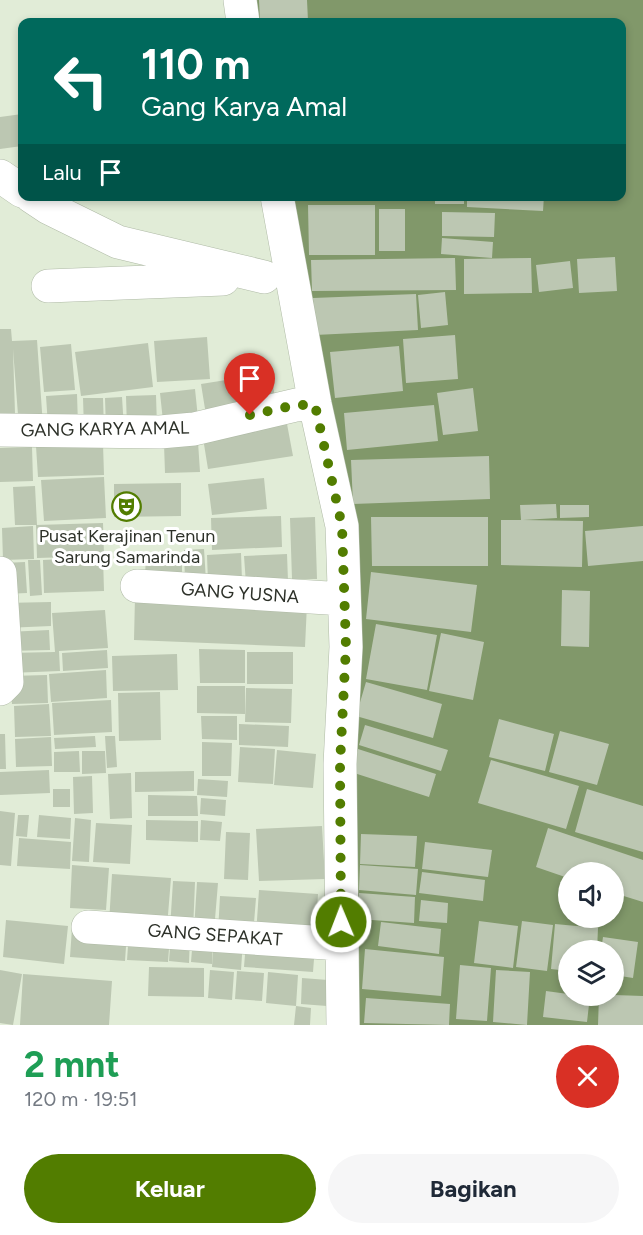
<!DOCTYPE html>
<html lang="id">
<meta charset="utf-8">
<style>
body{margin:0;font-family:Figtree,sans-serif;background:#f6f6f7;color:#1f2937;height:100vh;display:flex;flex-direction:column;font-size:22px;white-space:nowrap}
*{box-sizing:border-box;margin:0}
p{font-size:20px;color:#747a83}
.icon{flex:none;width:33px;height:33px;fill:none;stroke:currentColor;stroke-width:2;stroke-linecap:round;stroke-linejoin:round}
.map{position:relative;height:1025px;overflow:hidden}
.panel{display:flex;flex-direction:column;background:#fff;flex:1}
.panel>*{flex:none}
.banner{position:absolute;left:18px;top:18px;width:608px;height:183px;border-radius:12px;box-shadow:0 3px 9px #0003;background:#00695c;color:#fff;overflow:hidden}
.fabs{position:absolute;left:558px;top:862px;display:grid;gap:12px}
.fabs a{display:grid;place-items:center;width:66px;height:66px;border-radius:50%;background:#fff;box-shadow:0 3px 9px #0003;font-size:30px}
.pin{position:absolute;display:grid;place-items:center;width:51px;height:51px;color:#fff;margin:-62px -26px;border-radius:50% 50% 50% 0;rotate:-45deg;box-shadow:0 0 6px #0007}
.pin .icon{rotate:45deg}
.me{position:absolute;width:66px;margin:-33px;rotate:359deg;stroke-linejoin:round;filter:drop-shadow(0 0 4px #0008)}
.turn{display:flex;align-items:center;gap:21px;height:126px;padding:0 24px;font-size:27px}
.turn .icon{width:78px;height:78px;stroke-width:2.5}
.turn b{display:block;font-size:42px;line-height:51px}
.then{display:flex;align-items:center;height:57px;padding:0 24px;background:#0003;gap:12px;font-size:22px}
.round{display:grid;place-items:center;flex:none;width:63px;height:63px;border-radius:32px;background:#f6f6f7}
.headline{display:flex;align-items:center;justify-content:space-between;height:102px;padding:0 24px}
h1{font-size:36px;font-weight:700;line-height:45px;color:#1e9e55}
.action{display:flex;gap:12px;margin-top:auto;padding:12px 24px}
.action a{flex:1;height:69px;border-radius:36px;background:#527d00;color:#fff;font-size:24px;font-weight:700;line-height:69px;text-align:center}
.action a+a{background:#f6f6f7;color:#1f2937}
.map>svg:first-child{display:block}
.water{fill:#81986a;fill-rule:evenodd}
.building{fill:#bcc7b2}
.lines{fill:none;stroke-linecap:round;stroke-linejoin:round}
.minor-casing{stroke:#afbaa6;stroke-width:34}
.minor{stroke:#fff;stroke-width:33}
.route{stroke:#527d00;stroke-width:10;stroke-dasharray:0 18}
.labels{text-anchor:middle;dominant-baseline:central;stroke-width:6;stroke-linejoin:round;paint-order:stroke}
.street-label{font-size:18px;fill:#2d3129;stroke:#fff}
.poi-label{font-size:18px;fill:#2d3129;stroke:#fff}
</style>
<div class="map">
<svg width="643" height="1025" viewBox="0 0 643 1025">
<rect width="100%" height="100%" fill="#e1ecd7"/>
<!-- water -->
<path class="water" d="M 251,0 L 643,0 L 643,1025 L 350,1025 L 350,510 L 286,197 L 621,196 L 621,22 L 254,22 ZM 568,873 L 614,873 L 614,918 L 568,918 ZM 568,951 L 614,951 L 614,996 L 568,996 Z"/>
<!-- building -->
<path class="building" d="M 259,0 L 307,0 L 308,21 L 260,22 Z
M 22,114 L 22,146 L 0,149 L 0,117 Z
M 304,196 L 403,196 L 403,201 L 304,198 Z
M 435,196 L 464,196 L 464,204 L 435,204 Z
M 467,196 L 544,196 L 543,211 L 467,207 Z
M 308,205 L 375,205 L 375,255 L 309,255 Z
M 379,209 L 405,209 L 405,251 L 379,251 Z
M 442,212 L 495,213 L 494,237 L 442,236 Z
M 442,238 L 493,242 L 492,258 L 441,254 Z
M 615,257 L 617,291 L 579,293 L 577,259 Z
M 455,258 L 456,290 L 312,291 L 311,260 Z
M 531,258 L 532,293 L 464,294 L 464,259 Z
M 570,261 L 573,288 L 539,292 L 536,265 Z
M 445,292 L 448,325 L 421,328 L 418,295 Z
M 416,294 L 418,330 L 315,335 L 313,298 Z
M 0,329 L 11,329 L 12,341 L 37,340 L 43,426 L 19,428 L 13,349 L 15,414 L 0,415 Z
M 455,335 L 458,379 L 406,383 L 403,339 Z
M 207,337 L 210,379 L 157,382 L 154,341 Z
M 148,343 L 153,387 L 81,396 L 75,352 Z
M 71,344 L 75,390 L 44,392 L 40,347 Z
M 399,346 L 403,391 L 335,398 L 330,352 Z
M 271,373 L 276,404 L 206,415 L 201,384 Z
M 473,388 L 478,431 L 443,435 L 437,393 Z
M 195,389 L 198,418 L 163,421 L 160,393 Z
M 77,394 L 78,425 L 48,426 L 46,396 Z
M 156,395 L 157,427 L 127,428 L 126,396 Z
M 122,397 L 124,429 L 106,429 L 105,398 Z
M 83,398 L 103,398 L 104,429 L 84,429 Z
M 434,405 L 438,441 L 347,450 L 344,413 Z
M 287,424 L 293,456 L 208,469 L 203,438 Z
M 198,442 L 200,472 L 165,473 L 164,444 Z
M 103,444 L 104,475 L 38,477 L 36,446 Z
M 32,447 L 33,481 L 0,482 L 0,448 Z
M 489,456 L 490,499 L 353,504 L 351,460 Z
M 104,477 L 106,518 L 44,521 L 41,480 Z
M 264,478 L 267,509 L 212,515 L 208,484 Z
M 181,483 L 181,516 L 114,517 L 114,484 Z
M 35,486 L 37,525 L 15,525 L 13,487 Z
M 556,504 L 557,518 L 523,520 L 583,521 L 582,567 L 501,565 L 501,520 L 521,520 L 520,505 Z
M 560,505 L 589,505 L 589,517 L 560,518 Z
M 281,516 L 282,547 L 212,550 L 211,518 Z
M 315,517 L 317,579 L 292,579 L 290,518 Z
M 371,517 L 488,517 L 488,566 L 372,566 Z
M 103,523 L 104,556 L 37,558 L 36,525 Z
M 33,526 L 34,559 L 3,560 L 2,528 Z
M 643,526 L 643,561 L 588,566 L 585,531 Z
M 204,549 L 206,581 L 185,582 L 184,550 Z
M 146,553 L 182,554 L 182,579 L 145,578 Z
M 241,553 L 242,580 L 208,582 L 207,555 Z
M 287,554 L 288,581 L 246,584 L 244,556 Z
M 103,557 L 104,591 L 44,593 L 43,560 Z
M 28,560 L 40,560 L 42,595 L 30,596 Z
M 25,562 L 27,593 L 5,594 L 3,563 Z
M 371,572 L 477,585 L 471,632 L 366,619 Z
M 562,590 L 590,591 L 589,647 L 561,646 Z
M 135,597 L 307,604 L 305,647 L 134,640 Z
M 51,602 L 51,626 L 5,628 L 4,603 Z
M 105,610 L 108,648 L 59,651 L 60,671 L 9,673 L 8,653 L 55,652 L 52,613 Z
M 376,624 L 437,635 L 427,690 L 366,679 Z
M 49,630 L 50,650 L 8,651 L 7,632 Z
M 441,633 L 484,642 L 473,700 L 429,691 Z
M 199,649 L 245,650 L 245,683 L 200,683 Z
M 107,650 L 108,668 L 63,671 L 62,653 Z
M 247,652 L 293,652 L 293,684 L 247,684 Z
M 177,654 L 178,690 L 113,691 L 112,656 Z
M 106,670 L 107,698 L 51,702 L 49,674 Z
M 47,675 L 48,703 L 12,704 L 10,676 Z
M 366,682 L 442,704 L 433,738 L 356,716 Z
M 197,686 L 245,686 L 245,714 L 197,713 Z
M 246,688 L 292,689 L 291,723 L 245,722 Z
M 160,692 L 161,740 L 119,741 L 118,693 Z
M 111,700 L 112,732 L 54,735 L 52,703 Z
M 49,704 L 51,736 L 15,737 L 14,706 Z
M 201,716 L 237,716 L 237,740 L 202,739 Z
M 499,719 L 554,734 L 545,771 L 489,757 Z
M 239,724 L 289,726 L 288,747 L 239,745 Z
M 365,725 L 448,750 L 441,771 L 359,745 Z
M 560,731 L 609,744 L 597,785 L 549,772 Z
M 0,734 L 5,734 L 6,769 L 0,769 Z
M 95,736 L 96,747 L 55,749 L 54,738 Z
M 105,736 L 115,736 L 117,767 L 107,768 Z
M 51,737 L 52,766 L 16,767 L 15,739 Z
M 202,742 L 232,743 L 231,776 L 202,776 Z
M 240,747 L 275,749 L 273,784 L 238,782 Z
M 358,749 L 436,774 L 429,797 L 351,772 Z
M 277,750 L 316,754 L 313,788 L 274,785 Z
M 79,751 L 80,772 L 54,772 L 54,752 Z
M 82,751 L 105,751 L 106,773 L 82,774 Z
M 491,760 L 579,786 L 566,829 L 478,803 Z
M 49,770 L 50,793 L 0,795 L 0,772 Z
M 194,771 L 194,791 L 135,792 L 135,772 Z
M 131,773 L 132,818 L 110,819 L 108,774 Z
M 92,776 L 93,813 L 74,814 L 73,777 Z
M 198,779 L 228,781 L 227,797 L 197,795 Z
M 53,789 L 70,789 L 70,807 L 53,807 Z
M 587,789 L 643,806 L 643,852 L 575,832 Z
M 148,795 L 197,796 L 198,816 L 148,816 Z
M 201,798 L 226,800 L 225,816 L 200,814 Z
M 0,811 L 15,813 L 11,866 L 0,865 Z
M 18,815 L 29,815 L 27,837 L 16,836 Z
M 39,815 L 71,818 L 70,839 L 37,837 Z
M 75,818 L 91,820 L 89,862 L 72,861 Z
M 146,820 L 198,821 L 198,842 L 146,840 Z
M 201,820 L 222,822 L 220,841 L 200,840 Z
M 96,823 L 132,825 L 130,864 L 93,862 Z
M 322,826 L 325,879 L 259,881 L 256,829 Z
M 548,828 L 643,860 L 643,902 L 614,893 L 614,873 L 568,873 L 568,878 L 536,867 Z
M 226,832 L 250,833 L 248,880 L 224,879 Z
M 361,834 L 417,836 L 415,867 L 360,864 Z
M 19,838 L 71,842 L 70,869 L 17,866 Z
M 425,842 L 492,850 L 488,877 L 422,869 Z
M 72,865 L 109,868 L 106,910 L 70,908 Z
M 360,865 L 418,869 L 416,895 L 359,890 Z
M 422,872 L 485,880 L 483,901 L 419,893 Z
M 112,874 L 171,878 L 167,927 L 109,923 Z
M 173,881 L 195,882 L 193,931 L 170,929 Z
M 197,882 L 218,883 L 214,931 L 194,930 Z
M 259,890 L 318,894 L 315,939 L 256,935 Z
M 359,893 L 415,897 L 414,923 L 358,919 Z
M 220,896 L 256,898 L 253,935 L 218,932 Z
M 421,900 L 448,903 L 447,923 L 419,921 Z
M 6,920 L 68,926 L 64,964 L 3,957 Z
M 479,921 L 518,926 L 513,968 L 474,963 Z
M 522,921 L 553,925 L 547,971 L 516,967 Z
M 381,922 L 441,929 L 439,954 L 378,946 Z
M 555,924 L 598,928 L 597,951 L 568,951 L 568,971 L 551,969 Z
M 72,928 L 127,932 L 125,961 L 70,957 Z
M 129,932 L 170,935 L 168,962 L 127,960 Z
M 171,934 L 190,936 L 189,963 L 169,961 Z
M 193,937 L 213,939 L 212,964 L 191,962 Z
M 603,937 L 638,942 L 633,978 L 614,975 L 614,951 L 601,951 Z
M 214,938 L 243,940 L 241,970 L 212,967 Z
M 246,942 L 315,946 L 313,972 L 244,967 Z
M 365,949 L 444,957 L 441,996 L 362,989 Z
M 460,965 L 491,968 L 487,1021 L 456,1019 Z
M 149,967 L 204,968 L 204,997 L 148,996 Z
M 0,970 L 22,974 L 13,1025 L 0,1023 Z
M 210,970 L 234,972 L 232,1000 L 208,998 Z
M 496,970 L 530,972 L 527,1025 L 493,1022 Z
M 237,971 L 264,973 L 262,1001 L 235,999 Z
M 268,972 L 298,975 L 296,1006 L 266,1003 Z
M 23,974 L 112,981 L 109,1025 L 20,1025 Z
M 302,978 L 328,980 L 327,1006 L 301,1004 Z
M 546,991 L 568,994 L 568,996 L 590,996 L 587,1022 L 543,1017 Z
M 614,995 L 643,996 L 643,1025 L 598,1025 L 599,996 Z
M 366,998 L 450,1004 L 449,1025 L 364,1023 Z
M 296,1006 L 311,1008 L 310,1025 L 294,1025 Z"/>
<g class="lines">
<defs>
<path id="minor" d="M 240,0 L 243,22
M 0,176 L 22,191
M 31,196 L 49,208 L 118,242 L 264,277
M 277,196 L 315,404 L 342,526 L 346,647 L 340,764 L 343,1025
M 48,286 L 223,279
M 0,430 L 160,432 L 194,429 L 296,405 L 315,404
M 0,573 L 7,682 L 0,689
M 137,586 L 344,599
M 88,927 L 341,944"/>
</defs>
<!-- minor casing -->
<use href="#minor" class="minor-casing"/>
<!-- minor -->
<use href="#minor" class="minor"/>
</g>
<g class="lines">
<!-- route -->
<path class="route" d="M 250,415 L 296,405 L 315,405 L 342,526 L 346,647 L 340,764 L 341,922"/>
</g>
<!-- icons -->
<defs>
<symbol id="theatre-ring" viewBox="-11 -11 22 22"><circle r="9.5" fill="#fff" stroke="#527d00" stroke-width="1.5"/><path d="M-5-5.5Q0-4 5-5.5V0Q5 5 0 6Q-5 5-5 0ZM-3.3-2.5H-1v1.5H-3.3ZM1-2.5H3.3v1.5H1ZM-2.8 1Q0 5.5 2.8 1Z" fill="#527d00"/></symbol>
</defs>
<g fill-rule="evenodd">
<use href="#theatre-ring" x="110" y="490" width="33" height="33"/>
</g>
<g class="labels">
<!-- street labels -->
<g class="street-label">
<text transform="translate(105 429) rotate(-1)">GANG KARYA AMAL</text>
<text transform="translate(240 593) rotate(4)">GANG YUSNA</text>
<text transform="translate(215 935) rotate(4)">GANG SEPAKAT</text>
</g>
<!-- poi labels -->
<g class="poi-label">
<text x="127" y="536">Pusat Kerajinan Tenun<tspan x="127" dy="21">Sarung Samarinda</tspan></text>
</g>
</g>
</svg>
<div class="fabs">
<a><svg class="icon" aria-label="sound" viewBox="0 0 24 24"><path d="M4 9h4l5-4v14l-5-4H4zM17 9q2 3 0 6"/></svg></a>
<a><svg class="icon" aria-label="layers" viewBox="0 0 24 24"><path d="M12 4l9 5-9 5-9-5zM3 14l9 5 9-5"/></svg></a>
</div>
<div class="pin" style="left:250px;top:415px;background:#d93025"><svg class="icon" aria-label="arrive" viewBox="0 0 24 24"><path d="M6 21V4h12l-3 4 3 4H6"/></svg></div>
<svg class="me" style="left:341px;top:922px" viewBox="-20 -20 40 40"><circle r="17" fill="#527d00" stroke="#fff" stroke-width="3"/><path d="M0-11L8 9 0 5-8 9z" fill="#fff"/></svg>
<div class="banner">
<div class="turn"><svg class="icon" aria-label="left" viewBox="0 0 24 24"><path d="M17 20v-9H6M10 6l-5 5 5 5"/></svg><div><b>110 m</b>Gang Karya Amal</div></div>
<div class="then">Lalu<svg class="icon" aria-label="arrive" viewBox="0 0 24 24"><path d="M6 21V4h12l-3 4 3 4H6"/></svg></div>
</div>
</div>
<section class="panel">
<div class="headline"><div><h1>2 mnt</h1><p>120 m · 19:51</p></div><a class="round" style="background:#d93025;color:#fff"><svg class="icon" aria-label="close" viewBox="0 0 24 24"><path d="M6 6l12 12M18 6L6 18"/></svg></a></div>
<div class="action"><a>Keluar</a><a>Bagikan</a></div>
</section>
